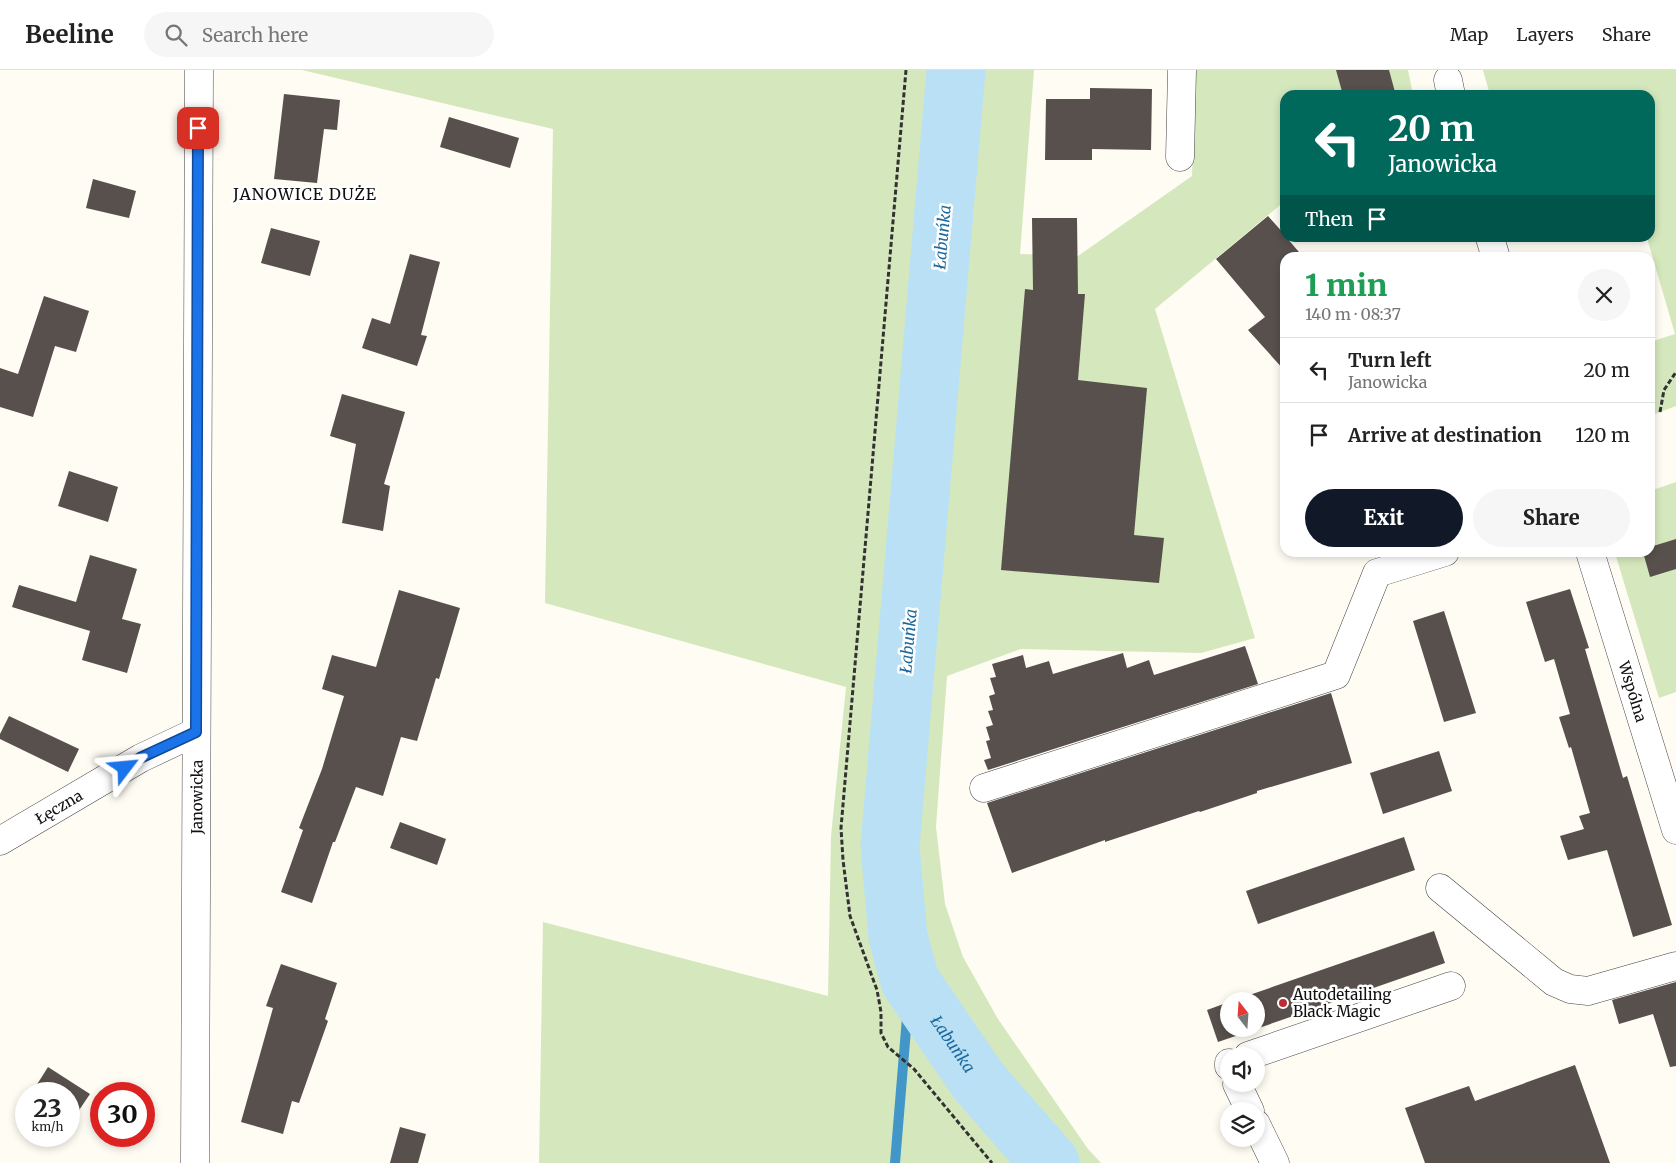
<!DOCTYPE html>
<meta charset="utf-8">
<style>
body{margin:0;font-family:Merriweather,serif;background:#f6f6f6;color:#222;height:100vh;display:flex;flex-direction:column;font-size:19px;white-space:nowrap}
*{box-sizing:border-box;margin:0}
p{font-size:16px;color:#767676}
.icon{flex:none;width:28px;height:28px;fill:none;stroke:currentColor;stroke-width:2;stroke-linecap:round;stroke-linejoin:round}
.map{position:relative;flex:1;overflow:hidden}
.sheet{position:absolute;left:1280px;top:182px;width:375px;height:305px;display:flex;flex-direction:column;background:#fff;border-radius:15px;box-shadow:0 2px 8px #0003}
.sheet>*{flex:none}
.hud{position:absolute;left:1280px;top:20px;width:375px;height:152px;border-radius:15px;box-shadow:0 2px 8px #0003;background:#00695c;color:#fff;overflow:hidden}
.needle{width:32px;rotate:343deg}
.buttons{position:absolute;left:1220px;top:922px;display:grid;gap:10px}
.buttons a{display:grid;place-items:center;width:45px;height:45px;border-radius:50%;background:#fff;box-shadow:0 2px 8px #0003;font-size:25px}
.speed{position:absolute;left:15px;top:1012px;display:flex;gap:10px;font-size:25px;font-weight:700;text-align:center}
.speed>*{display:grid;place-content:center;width:65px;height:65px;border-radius:50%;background:#fff;box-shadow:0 2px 8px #0003;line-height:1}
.speed small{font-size:12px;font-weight:400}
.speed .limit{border:8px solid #d22;background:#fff;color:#111}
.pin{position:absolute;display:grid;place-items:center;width:42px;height:42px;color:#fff;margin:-21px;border-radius:10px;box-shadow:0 2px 8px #0006}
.me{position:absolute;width:55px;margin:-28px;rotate:61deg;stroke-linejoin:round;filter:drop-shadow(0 0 4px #0008)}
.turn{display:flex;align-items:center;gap:18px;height:105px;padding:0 25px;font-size:22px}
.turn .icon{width:65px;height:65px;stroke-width:2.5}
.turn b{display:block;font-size:35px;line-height:42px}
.then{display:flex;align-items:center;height:48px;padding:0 25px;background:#0003;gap:10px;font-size:19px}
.round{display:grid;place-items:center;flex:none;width:52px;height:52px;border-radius:26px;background:#f6f6f6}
.headline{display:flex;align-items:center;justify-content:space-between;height:85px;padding:0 25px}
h1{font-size:30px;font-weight:800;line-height:38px;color:#1e9e55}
.primary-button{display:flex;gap:10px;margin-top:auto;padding:10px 25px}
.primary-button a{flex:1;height:58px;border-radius:30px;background:#111827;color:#fff;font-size:20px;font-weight:800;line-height:58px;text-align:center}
.primary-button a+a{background:#f6f6f6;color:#222}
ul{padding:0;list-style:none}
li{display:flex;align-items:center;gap:15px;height:65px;padding:0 25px;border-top:1px solid #e0e0e0}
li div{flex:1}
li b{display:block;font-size:19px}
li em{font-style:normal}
header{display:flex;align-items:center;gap:30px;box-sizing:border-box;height:70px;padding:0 25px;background:#fff;border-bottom:1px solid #e0e0e0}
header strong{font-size:24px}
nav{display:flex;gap:28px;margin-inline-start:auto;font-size:18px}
.search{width:350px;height:45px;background:#f6f6f6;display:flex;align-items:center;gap:12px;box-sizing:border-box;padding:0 18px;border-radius:28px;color:#767676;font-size:19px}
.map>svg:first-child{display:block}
.green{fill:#d5e8bd}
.water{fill:#b9e0f4;stroke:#4397c8}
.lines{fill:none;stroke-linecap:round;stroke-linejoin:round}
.stream{stroke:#4397c8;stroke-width:10}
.river{stroke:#b9e0f4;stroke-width:59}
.building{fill:#58504c}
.minor-casing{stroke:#434343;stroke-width:29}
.path{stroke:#323232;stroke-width:3;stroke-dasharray:5 2.5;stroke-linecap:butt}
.minor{stroke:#fff;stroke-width:28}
.route-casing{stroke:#114b97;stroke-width:12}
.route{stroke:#1a73e8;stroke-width:9}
.poi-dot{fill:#bb2c37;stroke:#fff;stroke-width:2}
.labels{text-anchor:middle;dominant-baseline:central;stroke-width:5;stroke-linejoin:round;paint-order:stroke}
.street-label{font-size:15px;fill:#101010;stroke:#fff}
.poi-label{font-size:15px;fill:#101010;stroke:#fff;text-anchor:start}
.neighbourhood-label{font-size:16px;letter-spacing:1px;fill:#101010;stroke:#fff}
.water-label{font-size:16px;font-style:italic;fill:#1d699d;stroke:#fff}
</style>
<header>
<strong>Beeline</strong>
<div class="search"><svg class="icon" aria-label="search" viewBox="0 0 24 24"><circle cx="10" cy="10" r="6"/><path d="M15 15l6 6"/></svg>Search here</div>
<nav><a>Map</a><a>Layers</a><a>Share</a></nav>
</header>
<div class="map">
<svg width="1676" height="1093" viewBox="0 0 1676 1093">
<rect width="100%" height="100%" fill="#fefcf3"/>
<!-- green -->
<path class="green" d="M 302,0 L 1034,0 L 1020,184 L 1078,186 L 1192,106 L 1195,0 L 1408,0 L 1413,25 L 1285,25 L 1285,131 L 1155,239 L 1255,568 L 1201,583 L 1021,579 L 947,606 L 936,757 L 945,834 L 963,887 L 998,949 L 1088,1079 L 1101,1093 L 539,1093 L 543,852 L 828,926 L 831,766 L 846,617 L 545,533 L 553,59 Z
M 1483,0 L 1676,0 L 1676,336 L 1650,346 L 1650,272 L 1675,264 L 1647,168 L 1650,168 L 1650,25 L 1490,25 Z
M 1676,412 L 1676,622 L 1659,628 L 1615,483 L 1650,482 L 1650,421 Z"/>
<!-- water -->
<path class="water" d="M 935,0 L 975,0 C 978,13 971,24 968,37 C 966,46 967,57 966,66 L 931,65 Z"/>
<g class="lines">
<!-- stream -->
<path class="stream" d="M 895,1093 L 910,911"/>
<!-- river -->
<path class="river" id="s1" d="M 956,0 L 890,776 L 898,867 L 910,911 L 979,1012 L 1050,1093"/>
</g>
<!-- building -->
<path class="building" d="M 1336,0 L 1389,0 L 1395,22 L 1381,25 L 1343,25 Z
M 1090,18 L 1152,19 L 1151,80 L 1092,79 L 1092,90 L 1045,90 L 1046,29 L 1090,29 Z
M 284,24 L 340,30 L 337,60 L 324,59 L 317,113 L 274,109 Z
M 449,47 L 519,68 L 510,98 L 440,77 Z
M 93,109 L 136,121 L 129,148 L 86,138 Z
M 1268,146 L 1285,165 L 1285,168 L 1287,168 L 1304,188 L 1285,188 L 1285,301 L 1248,260 L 1265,247 L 1216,189 Z
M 1032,148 L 1077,148 L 1078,224 L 1085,224 L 1078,310 L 1147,318 L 1134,465 L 1164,468 L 1159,513 L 1001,500 L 1025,219 L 1033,220 Z
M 271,158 L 320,171 L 310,206 L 261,193 Z
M 410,184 L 440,192 L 421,265 L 427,266 L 417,296 L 362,278 L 372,248 L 390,254 Z
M 44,226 L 89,241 L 76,282 L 55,276 L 33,347 L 0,337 L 0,298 L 18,304 Z
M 342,324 L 405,342 L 384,414 L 390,416 L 383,461 L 342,453 L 356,374 L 330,366 Z
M 69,401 L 118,417 L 108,452 L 58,436 Z
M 1676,469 L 1676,499 L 1650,507 L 1643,482 L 1650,482 L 1650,477 Z
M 90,485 L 137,499 L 122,549 L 141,554 L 127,603 L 82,590 L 90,561 L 12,537 L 19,515 L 76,532 Z
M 1570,519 L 1589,578 L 1585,579 L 1623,708 L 1627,706 L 1672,855 L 1633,867 L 1607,780 L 1568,790 L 1560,766 L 1584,759 L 1579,746 L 1590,743 L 1571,677 L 1569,678 L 1559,647 L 1570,644 L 1554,589 L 1545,592 L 1526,532 Z
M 399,520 L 460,538 L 439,609 L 436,608 L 417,671 L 401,667 L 383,726 L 356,717 L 335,772 L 333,772 L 312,833 L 281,822 L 303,760 L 299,758 L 322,699 L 344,626 L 322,619 L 332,585 L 376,597 Z
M 1444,541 L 1476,643 L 1444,652 L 1413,551 Z
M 1245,576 L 1258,614 L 988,700 L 984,690 L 991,688 L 986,671 L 990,670 L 986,657 L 993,655 L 988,641 L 993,640 L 989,626 L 995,624 L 990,608 L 996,607 L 992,594 L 1023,585 L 1026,598 L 1049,591 L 1053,604 L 1123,583 L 1127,598 L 1149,590 L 1154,605 Z
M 1331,623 L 1352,693 L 1257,721 L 1257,723 L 1200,742 L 1199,741 L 1105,772 L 1105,770 L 1012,803 L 987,733 Z
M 9,646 L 79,679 L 68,702 L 0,669 L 0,664 Z
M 1439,681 L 1452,721 L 1383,744 L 1370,703 Z
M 400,752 L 446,769 L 437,795 L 390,778 Z
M 1404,767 L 1415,800 L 1258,854 L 1246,821 Z
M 1434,861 L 1445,893 L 1256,959 L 1256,931 L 1232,931 Z
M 281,894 L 337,913 L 325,949 L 328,951 L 299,1033 L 292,1031 L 283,1064 L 241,1052 L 273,938 L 266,936 Z
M 1676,912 L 1676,996 L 1670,997 L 1653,944 L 1619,954 L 1612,930 Z
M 1229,932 L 1229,959 L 1256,959 L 1218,972 L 1207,940 Z
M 1575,995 L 1610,1093 L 1425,1093 L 1405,1038 L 1469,1016 L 1475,1031 Z
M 48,997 L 90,1024 L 69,1055 L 69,1024 L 31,1024 Z
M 400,1057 L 426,1064 L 418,1093 L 390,1093 Z"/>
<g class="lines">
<defs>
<g id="minor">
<path d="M 1448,10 L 1451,25"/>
<path d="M 1180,87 L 1182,0"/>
<path d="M 1490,168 L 1496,188"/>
<path id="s2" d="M 1590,482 L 1676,760"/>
<path d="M 984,718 L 1336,605 L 1377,503 L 1445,482"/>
<path id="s3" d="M 0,771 L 141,688 L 196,662"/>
<path d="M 1440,818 L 1554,912 L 1570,919 L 1588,921 L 1676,896"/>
<path d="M 1248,986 L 1451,916"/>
<path d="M 1229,993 L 1229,996"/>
<path d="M 1237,1014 L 1250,1041"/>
<path d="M 1256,1054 L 1275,1093"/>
<path id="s4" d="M 195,1093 L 199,0"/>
</g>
</defs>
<!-- minor casing -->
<use href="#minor" class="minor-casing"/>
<!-- path -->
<path class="path" d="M 906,0 L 841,758 L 843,790 L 850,846 L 877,920 L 881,942 L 881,963 L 888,977 L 914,999 L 992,1093
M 1660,342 L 1664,320 L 1676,302"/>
<!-- minor -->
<use href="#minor" class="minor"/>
</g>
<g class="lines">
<defs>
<path id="route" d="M 125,698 L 140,688 L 196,662 L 198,58"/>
</defs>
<!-- route casing -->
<use href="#route" class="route-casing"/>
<!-- route -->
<use href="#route" class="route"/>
</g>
<!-- markers -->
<circle class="poi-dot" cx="1283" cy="933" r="5"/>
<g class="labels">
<!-- street labels -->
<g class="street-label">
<text stroke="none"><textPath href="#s2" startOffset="146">Wspólna</textPath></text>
<text stroke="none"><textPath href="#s4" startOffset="366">Janowicka</textPath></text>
<text stroke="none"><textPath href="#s3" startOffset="68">Łęczna</textPath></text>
</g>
<!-- poi labels -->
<g class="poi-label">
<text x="1293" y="924">Autodetailing<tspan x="1293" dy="17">Black Magic</tspan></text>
</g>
<!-- neighbourhood labels -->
<g class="neighbourhood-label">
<text x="305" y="124">JANOWICE DUŻE</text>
</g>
<!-- water labels -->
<g class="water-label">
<text transform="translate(942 167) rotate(-85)">Łabuńka</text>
<text transform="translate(908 571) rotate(-85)">Łabuńka</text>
<text stroke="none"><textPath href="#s1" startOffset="992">Łabuńka</textPath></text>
</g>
</g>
</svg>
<div class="buttons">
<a><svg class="needle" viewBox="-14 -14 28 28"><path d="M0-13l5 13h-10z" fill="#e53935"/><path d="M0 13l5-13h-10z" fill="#767676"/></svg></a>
<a><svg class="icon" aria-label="sound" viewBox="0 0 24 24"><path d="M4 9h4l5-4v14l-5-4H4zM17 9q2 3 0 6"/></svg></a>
<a><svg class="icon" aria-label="layers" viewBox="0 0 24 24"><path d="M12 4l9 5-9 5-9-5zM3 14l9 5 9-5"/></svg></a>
</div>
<div class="speed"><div>23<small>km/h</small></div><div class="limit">30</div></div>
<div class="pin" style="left:198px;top:58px;background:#d93025"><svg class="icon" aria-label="arrive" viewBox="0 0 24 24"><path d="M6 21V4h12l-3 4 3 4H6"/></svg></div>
<svg class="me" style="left:125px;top:698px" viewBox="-20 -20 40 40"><path d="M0-17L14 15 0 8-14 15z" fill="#1a73e8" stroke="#fff" stroke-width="4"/></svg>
<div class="hud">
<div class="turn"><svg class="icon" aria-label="left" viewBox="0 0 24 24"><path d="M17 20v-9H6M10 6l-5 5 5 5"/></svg><div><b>20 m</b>Janowicka</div></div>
<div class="then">Then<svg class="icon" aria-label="arrive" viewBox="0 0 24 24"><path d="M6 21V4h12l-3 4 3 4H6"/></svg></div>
</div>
<section class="sheet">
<div class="headline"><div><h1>1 min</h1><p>140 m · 08:37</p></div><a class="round"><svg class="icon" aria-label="close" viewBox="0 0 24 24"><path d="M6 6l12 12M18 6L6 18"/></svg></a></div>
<ul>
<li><svg class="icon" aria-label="left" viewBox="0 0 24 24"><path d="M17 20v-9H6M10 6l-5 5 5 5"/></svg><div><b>Turn left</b><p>Janowicka</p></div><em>20 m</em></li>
<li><svg class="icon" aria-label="arrive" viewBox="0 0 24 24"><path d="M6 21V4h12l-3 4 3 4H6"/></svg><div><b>Arrive at destination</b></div><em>120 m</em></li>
</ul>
<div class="primary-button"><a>Exit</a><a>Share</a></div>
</section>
</div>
